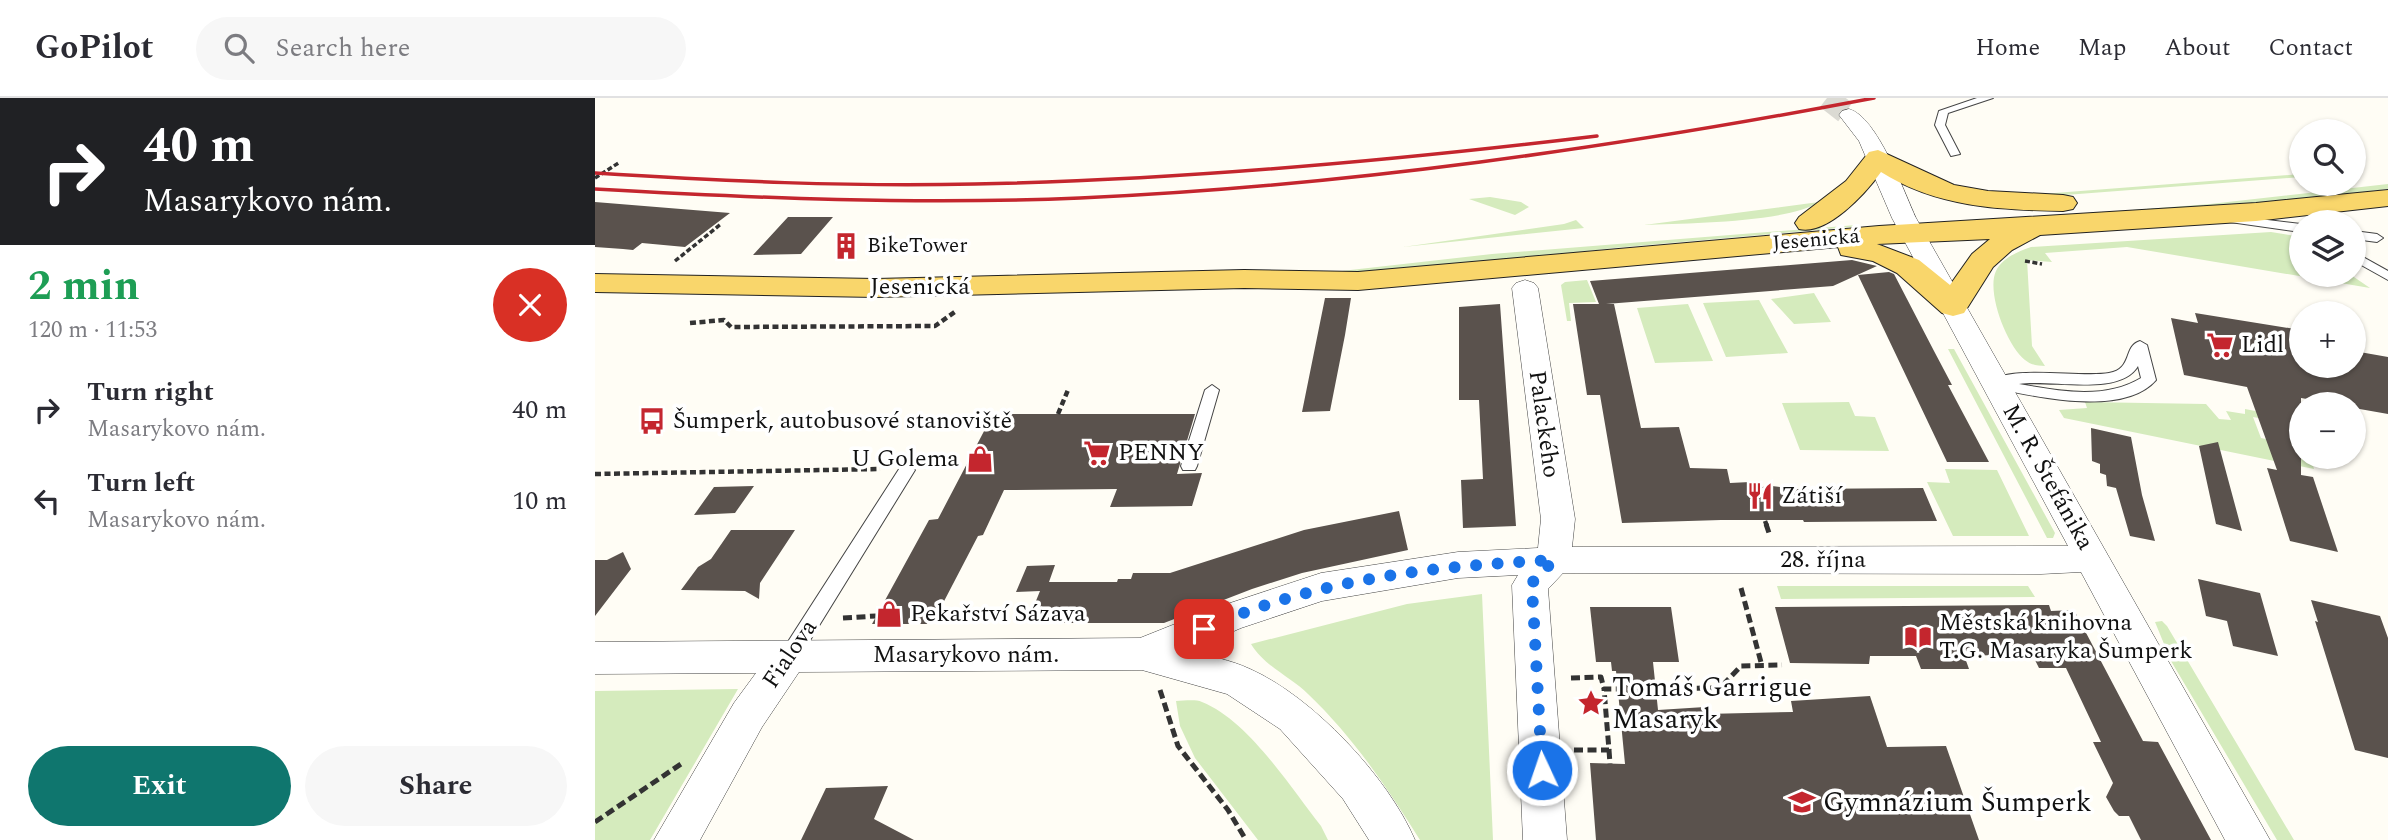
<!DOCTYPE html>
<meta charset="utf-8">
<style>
body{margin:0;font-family:Spectral,serif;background:#f7f7f7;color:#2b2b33;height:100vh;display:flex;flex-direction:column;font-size:26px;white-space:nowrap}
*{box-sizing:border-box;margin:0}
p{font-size:23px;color:#7c7c81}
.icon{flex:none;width:38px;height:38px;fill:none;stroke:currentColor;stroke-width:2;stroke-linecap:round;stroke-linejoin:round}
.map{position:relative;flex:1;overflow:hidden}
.drawer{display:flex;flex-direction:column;background:#fff;width:595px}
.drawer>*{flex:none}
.banner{background:#202124;color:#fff;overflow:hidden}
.controls{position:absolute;left:1694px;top:21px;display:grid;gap:14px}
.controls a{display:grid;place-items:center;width:77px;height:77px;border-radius:50%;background:#fff;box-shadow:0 2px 5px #0004;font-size:35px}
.pin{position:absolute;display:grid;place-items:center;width:60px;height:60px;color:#fff;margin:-30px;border-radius:14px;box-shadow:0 4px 10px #0006}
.me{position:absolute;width:77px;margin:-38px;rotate:357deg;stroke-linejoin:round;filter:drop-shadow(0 0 5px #0008)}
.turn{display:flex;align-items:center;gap:24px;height:147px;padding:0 28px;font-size:32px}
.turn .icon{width:91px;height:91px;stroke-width:2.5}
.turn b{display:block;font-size:49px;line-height:60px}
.round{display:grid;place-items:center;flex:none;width:74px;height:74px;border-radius:37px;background:#f7f7f7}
.summary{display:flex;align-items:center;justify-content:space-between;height:119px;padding:0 28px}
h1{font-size:42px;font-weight:700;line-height:52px;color:#1e9e55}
.button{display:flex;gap:14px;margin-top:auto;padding:14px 28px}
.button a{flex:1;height:80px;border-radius:42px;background:#0f766e;color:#fff;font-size:28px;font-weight:700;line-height:80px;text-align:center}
.button a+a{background:#f7f7f7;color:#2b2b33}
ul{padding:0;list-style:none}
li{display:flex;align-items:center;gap:21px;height:91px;padding:0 28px}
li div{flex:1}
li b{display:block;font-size:26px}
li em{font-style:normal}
header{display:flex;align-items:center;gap:42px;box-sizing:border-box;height:98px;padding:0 35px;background:#fff;border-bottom:2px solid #e1e1e2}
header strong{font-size:33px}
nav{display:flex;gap:38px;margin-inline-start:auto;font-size:24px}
.search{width:490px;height:63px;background:#f7f7f7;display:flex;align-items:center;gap:18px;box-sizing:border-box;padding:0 24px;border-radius:38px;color:#7c7c81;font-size:26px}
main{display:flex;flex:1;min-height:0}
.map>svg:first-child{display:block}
.green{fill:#d5ebbd}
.building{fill:#5a524d}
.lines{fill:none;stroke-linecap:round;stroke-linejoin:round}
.minor-tunnel{stroke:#dbdad3;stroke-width:23;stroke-dasharray:23 11;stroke-linecap:butt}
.service-casing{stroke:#444;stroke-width:2}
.minor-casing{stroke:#444;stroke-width:1}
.primary-casing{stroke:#222;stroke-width:2}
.path-far2{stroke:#333;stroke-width:3.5;stroke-dasharray:5 2.5;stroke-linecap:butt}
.path-far1{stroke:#333;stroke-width:4.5;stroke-dasharray:6 3.5;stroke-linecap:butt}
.path{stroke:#333;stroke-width:5;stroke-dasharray:9 4.5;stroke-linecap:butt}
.service{fill:#fff;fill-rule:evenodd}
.minor{fill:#fff;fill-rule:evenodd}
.primary{fill:#f9d66b;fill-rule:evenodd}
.rail{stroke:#c4262e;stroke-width:3.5}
.route{stroke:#1a73e8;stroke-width:12;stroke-dasharray:0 21.6}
.labels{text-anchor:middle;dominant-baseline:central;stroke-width:7;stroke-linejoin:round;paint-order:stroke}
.far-street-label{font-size:21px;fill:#111;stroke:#fff}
.far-poi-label{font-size:21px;fill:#111;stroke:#fff;text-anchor:start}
.street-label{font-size:24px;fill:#111;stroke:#fff}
.poi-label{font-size:24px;fill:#111;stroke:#fff;text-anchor:start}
.near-poi-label{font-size:28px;fill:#111;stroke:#fff;text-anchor:start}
</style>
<header>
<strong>GoPilot</strong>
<div class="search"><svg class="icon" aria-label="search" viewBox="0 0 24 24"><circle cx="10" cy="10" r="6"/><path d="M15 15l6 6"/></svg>Search here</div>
<nav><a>Home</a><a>Map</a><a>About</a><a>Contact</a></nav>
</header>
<main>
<section class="drawer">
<div class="banner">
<div class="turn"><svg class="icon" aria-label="right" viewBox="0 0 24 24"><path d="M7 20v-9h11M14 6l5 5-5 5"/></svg><div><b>40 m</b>Masarykovo nám.</div></div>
</div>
<div class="summary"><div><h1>2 min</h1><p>120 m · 11:53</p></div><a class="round" style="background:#d93025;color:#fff"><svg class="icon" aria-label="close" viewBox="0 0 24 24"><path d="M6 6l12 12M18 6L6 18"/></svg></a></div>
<ul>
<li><svg class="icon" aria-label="right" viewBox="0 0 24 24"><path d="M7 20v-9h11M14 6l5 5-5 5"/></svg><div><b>Turn right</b><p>Masarykovo nám.</p></div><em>40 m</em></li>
<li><svg class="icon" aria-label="left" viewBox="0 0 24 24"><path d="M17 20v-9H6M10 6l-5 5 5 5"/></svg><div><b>Turn left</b><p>Masarykovo nám.</p></div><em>10 m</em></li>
</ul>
<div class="button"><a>Exit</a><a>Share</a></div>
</section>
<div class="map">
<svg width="1793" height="742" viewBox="0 0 1793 742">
<rect width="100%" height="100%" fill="#fffdf5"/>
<!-- green -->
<path class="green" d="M 1706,76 L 1706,79 L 1444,99 L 1435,97 Z
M 1793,86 L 1793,91 L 1618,112 L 1367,125 L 1615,106 Z
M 895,99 L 926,104 L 934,109 L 920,117 L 874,101 Z
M 1224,104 C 1192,125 1091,125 1049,127 Z
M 981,122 L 989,130 L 808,149 L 969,126 Z
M 1262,127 L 1266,128 L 1019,150 L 853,169 L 720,176 L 897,156 Z
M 1676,134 L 1701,138 L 1706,142 L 1706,177 L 1756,177 L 1775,190 L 1532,149 L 1450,155 L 1457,164 L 1432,162 L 1437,248 L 1450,268 C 1443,268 1436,267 1430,262 C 1412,248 1391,194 1401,173 C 1407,160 1424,153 1436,149 Z
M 992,182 L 1001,204 L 974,205 L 976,223 L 972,223 L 966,187 L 970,184 Z
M 1219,195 L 1236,224 L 1199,226 L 1176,201 Z
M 1164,202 L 1193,255 L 1131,259 L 1108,205 Z
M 1093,206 L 1118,263 L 1060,265 L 1042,210 Z
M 1353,251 L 1359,251 L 1460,435 L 1458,440 L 1452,440 Z
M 1254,304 L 1260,318 L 1280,319 L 1294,353 L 1205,352 L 1187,305 Z
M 1490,304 L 1611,306 L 1624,321 L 1636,322 L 1631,313 L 1650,316 L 1650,311 L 1706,322 L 1706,328 L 1658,319 L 1666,340 L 1706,349 L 1706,359 L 1716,359 L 1719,371 L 1469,320 L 1464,312 L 1492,310 Z
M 1350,371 L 1402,372 L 1434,438 L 1358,438 L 1332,384 L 1355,385 Z
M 1182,488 L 1433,488 L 1440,499 L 1186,501 Z
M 887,496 L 898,742 L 825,742 C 792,689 758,639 713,596 C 696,579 669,568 656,546 L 812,506 Z
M 1567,523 L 1572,528 L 1699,742 L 1682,742 L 1576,563 L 1560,524 Z
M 143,591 L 55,742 L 0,742 L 0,593 Z
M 581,603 C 589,603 600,601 607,604 C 654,623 695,689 726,728 L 733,742 L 663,742 L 600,660 L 585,628 Z"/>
<!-- building -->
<path class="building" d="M 0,104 L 135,115 L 90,149 L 47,145 L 38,152 L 28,151 L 0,149 Z
M 193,119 L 238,119 L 206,156 L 158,157 Z
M 1257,162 L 1282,168 L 1238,188 L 1011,206 L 1019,206 L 1046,330 L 1084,329 L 1095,370 L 1132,371 L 1135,385 L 1155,384 L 1157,390 L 1177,388 L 1201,391 L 1328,390 L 1342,423 L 1209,424 L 1208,422 L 1126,422 L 1027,425 L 1005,297 L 992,297 L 978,206 L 1004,206 L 995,183 Z
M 1294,174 L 1299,176 L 1339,253 L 1357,287 L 1353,287 L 1394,364 L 1352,364 L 1263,177 Z
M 730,200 L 756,200 L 750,237 L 735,313 L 707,314 Z
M 905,206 L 921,428 L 868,430 L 866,382 L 888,381 L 884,302 L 864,302 L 864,209 Z
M 1600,215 L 1706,232 L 1706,268 L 1759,268 L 1759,253 L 1793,259 L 1793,316 L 1759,310 L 1759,306 L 1741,306 L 1706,300 L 1706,377 L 1718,379 L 1743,454 L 1695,443 L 1672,370 L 1682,372 L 1652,289 L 1589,277 L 1576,220 L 1603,225 Z
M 398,316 L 600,316 L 582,376 L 607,375 L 597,408 L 515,409 L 522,391 L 409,392 L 388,437 L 383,438 L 346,509 L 340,510 L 332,526 L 277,526 L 334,422 L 343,421 Z
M 1496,330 L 1536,339 L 1547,397 L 1560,443 L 1535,438 L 1521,390 L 1512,388 L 1511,377 L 1505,375 L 1505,366 L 1497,363 Z
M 1623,344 L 1647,433 L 1621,426 L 1604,348 Z
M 159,388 L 140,415 L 99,417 L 119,389 Z
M 804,413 L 813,452 L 707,475 L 657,491 L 569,525 L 432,525 L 445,493 L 421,494 L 432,468 L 460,467 L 454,484 L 522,484 L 523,481 L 536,481 L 538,475 L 575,475 L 709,432 Z
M 136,432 L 200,432 L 165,485 L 164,501 L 150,493 L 86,492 L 103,469 L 116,461 Z
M 28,454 L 36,471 L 0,518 L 0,462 L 12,462 Z
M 1603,481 L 1665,495 L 1683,558 L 1638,548 L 1632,523 L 1611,518 Z
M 1716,502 L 1785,518 L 1793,540 L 1793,660 L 1760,652 L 1720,523 L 1723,524 Z
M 1454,507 L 1456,513 L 1479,512 L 1548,643 L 1563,644 L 1616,742 L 1546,742 L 1534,718 L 1524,718 L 1519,713 L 1511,699 L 1518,685 L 1498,644 L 1506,644 L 1471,570 L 1444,570 L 1438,558 L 1369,557 L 1374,571 L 1326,571 L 1321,558 L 1275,558 L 1274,566 L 1195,565 L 1180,509 Z
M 995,509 L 1076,509 L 1084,564 L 1058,564 L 1063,612 L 1110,609 L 1110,616 L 1198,614 L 1196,603 L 1275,598 L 1292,649 L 1351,648 L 1384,742 L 1001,742 L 995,665 L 1030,666 L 1021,573 L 1017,573 L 1016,564 L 1001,564 Z
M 293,688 L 279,721 L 319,742 L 206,742 L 231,690 Z"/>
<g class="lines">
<!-- minor-tunnel -->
<path class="minor-tunnel" d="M 1232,0 L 1254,17"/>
<defs>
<path id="service" d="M 1382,0 L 1398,0 L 1353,15 L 1350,27 L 1365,56 L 1356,58 L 1340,27 L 1344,13 Z
M 1632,117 L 1706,126 L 1706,134 L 1628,123 L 1626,121 Z
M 1759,133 L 1782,136 L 1788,140 L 1782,144 L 1759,141 Z
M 1759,154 L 1793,173 L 1793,182 L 1759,163 Z
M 1545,243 L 1552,247 L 1561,282 C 1529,319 1441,299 1400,290 L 1393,285 C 1411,266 1486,280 1514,275 C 1538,271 1528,248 1545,243 ZM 1543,268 L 1546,280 C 1510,302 1464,293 1424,286 C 1456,281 1525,299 1543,268 Z
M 617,287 L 624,292 L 602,368 L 600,372 L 588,372 L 586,368 L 610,292 Z
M 312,366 L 320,372 L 201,565 L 194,567 L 187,565 L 185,559 L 187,553 L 306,368 Z"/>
<path id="minor" d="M 1254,11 C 1282,18 1309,94 1321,120 L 1675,742 L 1630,742 L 1486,474 L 1446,476 L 968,475 L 953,491 L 972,742 L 928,742 L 917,487 L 923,477 L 863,480 L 727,503 L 646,530 L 593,553 C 614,558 636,562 655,571 C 718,599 793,679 820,742 L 774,742 L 748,701 L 685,631 L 632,596 L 547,572 L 204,574 L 167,629 L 105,742 L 59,742 L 139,605 L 161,575 L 0,576 L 0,544 L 545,540 L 620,510 L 726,475 L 863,454 L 943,450 L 946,421 L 917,190 L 921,185 L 930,182 L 939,185 L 943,190 L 980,421 L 977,449 L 1473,448 L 1297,120 L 1264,43 L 1244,17 L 1247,13 Z"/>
<path id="primary" d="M 1283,52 L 1359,87 L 1393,93 L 1468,97 L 1478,99 L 1482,105 L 1478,111 L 1468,113 C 1404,112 1341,109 1286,74 C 1271,95 1232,138 1204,131 L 1200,125 L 1204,119 L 1251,83 L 1274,54 Z
M 1793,92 L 1793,108 L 1661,123 L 1445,137 L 1417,152 L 1398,169 L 1369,215 L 1358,218 L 1347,215 L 1302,175 L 1278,163 L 1246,157 L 1243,149 L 763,192 L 649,190 L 281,199 L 0,194 L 0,176 L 281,181 L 649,172 L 763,174 L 1284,128 L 1661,105 ZM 1395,141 L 1377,156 L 1355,187 L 1324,162 L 1282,146 Z"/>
</defs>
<!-- service casing -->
<use href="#service" class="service-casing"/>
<!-- minor casing -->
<use href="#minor" class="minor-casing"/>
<!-- primary casing -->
<use href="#primary" class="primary-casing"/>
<!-- path-far2 -->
<path class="path-far2" d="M 0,80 L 25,64
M 80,163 L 126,126
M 1430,163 L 1447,166"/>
<!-- path-far1 -->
<path class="path-far1" d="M 95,225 L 129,222 L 136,229 L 340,228 L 361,213
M 463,316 L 473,292
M 0,376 L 285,371
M 1170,423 L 1172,428"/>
<!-- path -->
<path class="path" d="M 1171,426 L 1174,435
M 1146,490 L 1167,568
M 248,520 L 281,518
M 976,580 L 1006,579 L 1009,591
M 565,592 L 583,648 L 633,712 L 651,742
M 979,652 L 1014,652 L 1009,591 L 1125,590 L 1146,568 L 1187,567
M 1014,652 L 1015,666
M 0,724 L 86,666"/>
<!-- service -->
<use href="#service" class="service"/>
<!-- minor -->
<use href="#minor" class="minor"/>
<!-- primary -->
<use href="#primary" class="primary"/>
<!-- rail -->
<path class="rail" d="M 0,75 C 127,83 253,89 380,86 C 589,82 795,63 1002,38
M 0,91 C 161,100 323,107 485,100 C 752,88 1016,50 1279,0"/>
</g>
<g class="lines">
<!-- route -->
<path class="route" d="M 609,531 C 720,481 839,468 959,462 L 935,487 L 938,505 L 947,672"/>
</g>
<!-- icons -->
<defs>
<symbol id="building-bare" viewBox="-9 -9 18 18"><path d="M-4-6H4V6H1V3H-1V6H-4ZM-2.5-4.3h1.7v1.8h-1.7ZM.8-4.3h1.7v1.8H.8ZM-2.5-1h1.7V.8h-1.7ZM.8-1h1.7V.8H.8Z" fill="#c4262e" stroke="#fff" stroke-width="2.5" paint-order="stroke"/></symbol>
<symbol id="supermarket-bare" viewBox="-9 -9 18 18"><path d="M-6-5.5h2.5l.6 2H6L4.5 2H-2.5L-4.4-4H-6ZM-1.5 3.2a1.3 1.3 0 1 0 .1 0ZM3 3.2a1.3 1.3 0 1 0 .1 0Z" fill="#c4262e" stroke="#fff" stroke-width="2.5" paint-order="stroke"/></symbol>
<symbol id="bus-bare" viewBox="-9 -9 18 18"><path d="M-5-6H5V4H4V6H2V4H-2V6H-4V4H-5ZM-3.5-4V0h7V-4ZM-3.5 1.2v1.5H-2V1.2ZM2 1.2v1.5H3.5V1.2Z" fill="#c4262e" stroke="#fff" stroke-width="2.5" paint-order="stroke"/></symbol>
<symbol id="shop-bare" viewBox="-9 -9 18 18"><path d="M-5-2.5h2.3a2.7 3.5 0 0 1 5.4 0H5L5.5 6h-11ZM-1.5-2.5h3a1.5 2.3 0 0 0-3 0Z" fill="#c4262e" stroke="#fff" stroke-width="2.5" paint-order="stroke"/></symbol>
<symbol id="restaurant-bare" viewBox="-9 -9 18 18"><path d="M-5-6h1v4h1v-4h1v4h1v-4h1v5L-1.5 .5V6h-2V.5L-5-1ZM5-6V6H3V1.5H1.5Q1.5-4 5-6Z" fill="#c4262e" stroke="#fff" stroke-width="2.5" paint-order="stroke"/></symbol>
<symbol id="library-bare" viewBox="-9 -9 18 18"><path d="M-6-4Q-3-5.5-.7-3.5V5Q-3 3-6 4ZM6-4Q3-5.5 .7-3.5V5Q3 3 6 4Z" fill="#c4262e" stroke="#fff" stroke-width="2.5" paint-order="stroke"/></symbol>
<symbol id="sight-bare" viewBox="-9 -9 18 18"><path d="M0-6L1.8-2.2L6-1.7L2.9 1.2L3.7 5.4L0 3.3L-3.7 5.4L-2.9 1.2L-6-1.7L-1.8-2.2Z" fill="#c4262e" stroke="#fff" stroke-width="2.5" paint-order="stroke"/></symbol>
<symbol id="school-bare" viewBox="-9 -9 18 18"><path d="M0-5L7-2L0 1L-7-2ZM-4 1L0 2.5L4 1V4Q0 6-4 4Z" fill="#c4262e" stroke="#fff" stroke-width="2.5" paint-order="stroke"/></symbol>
</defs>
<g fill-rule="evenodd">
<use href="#building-bare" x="232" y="129" width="38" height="38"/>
<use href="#supermarket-bare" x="1606" y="228" width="38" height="38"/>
<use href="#bus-bare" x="38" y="304" width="38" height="38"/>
<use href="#supermarket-bare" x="483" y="336" width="38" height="38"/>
<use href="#shop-bare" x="366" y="342" width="38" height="38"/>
<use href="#restaurant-bare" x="1146" y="379" width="38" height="38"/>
<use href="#shop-bare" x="275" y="497" width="38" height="38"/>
<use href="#library-bare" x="1304" y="520" width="38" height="38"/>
<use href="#sight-bare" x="977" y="586" width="38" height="38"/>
<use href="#school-bare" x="1188" y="685" width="38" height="38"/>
</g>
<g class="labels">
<!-- far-street labels -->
<g class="far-street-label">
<text transform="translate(1221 142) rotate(-5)">Jesenická</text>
</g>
<!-- far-poi labels -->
<g class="far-poi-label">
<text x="272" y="148">BikeTower</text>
</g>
<!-- street labels -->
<g class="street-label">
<text x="325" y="189">Jesenická</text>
<text transform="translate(949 326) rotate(82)">Palackého</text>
<text transform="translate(1453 379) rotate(61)">M. R. Štefánika</text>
<text x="1228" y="462">28. října</text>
<text transform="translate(195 556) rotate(-56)">Fialova</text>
<text x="371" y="557">Masarykovo nám.</text>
</g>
<!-- poi labels -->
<g class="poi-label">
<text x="1646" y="247">Lidl</text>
<text x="78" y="323">Šumperk, autobusové stanoviště</text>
<text x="523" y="355">PENNY</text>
<text x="364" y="361" text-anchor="end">U Golema</text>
<text x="1186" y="398">Zátiší</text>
<text x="315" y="516">Pekařství Sázava</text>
<text x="1344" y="525">Městská knihovna<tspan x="1344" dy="28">T.G. Masaryka Šumperk</tspan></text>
</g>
<!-- near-poi labels -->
<g class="near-poi-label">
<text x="1017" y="589">Tomáš Garrigue<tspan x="1017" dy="32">Masaryk</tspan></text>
<text x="1228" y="704">Gymnázium Šumperk</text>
</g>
</g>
</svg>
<div class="controls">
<a><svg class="icon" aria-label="search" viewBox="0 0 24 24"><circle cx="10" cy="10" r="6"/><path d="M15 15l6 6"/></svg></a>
<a><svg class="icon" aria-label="layers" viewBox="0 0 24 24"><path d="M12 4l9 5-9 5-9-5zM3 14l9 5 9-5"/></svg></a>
<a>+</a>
<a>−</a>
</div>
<div class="pin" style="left:609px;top:531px;background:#d93025"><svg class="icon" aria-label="arrive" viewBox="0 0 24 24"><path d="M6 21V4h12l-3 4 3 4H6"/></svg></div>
<svg class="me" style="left:947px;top:672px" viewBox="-20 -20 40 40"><circle r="17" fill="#1a73e8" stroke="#fff" stroke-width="3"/><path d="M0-11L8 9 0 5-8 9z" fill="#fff"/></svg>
</div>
</main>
